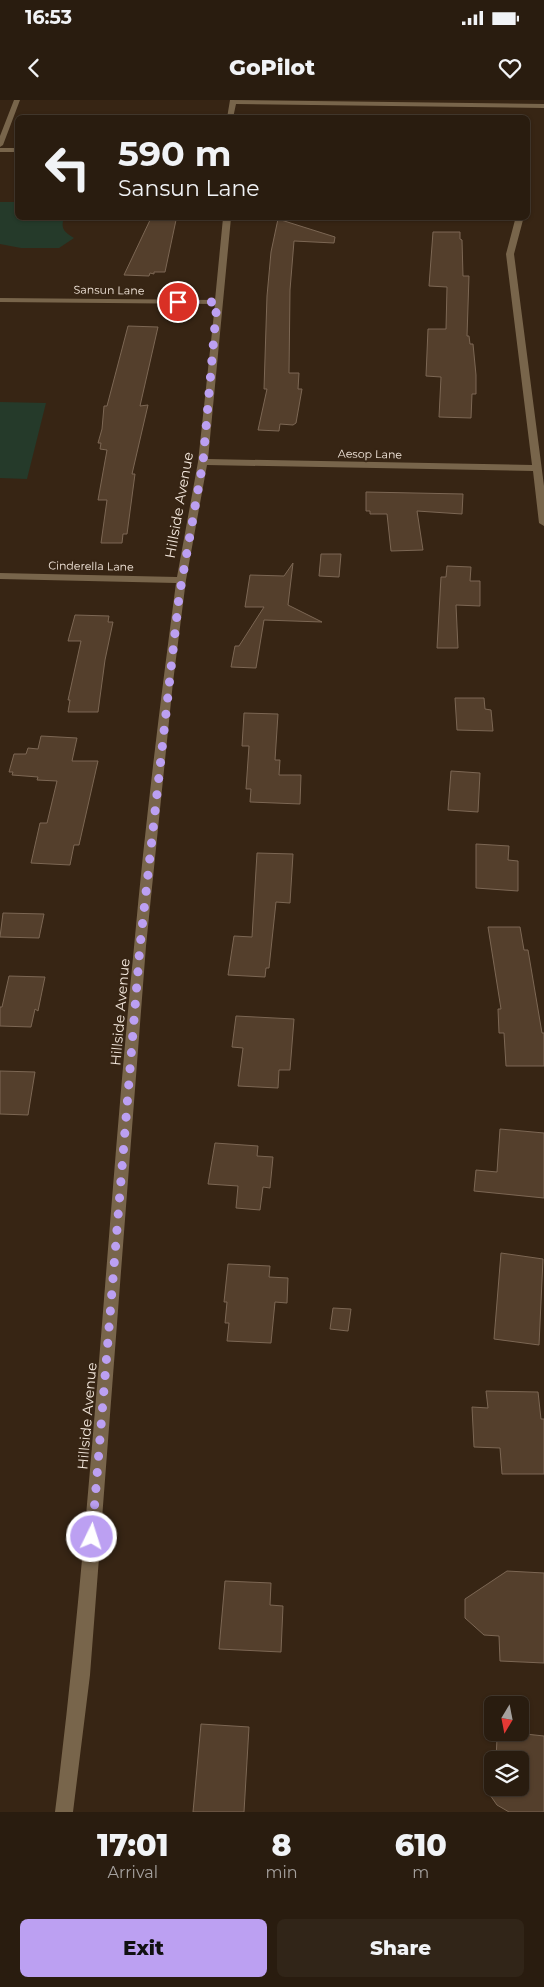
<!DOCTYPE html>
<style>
body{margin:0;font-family:Montserrat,sans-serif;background:#312518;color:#f1f3f6;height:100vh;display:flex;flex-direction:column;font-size:19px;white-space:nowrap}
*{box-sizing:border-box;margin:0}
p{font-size:16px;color:#a5a19e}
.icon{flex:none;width:28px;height:28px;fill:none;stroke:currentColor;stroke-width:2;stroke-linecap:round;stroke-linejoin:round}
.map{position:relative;height:1712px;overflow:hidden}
.side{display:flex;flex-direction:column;background:#291c0f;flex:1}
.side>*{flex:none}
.hud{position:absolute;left:15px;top:15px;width:515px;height:105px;border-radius:8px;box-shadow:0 1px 4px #0004,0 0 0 1px #453a2f;background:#291c0f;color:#f1f3f6;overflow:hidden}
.needle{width:32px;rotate:190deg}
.tools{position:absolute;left:484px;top:1596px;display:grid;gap:10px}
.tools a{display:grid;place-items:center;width:45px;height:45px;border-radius:8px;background:#291c0f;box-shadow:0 1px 4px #0004,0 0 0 1px #453a2f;font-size:25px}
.pin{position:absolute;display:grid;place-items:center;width:42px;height:42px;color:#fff;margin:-21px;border:2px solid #fff;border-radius:50%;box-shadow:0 1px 5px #0007}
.me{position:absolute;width:55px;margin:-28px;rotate:4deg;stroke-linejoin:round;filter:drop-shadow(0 0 4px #0008)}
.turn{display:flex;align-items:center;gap:18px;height:105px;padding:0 20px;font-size:22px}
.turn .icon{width:65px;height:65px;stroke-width:2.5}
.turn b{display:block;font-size:35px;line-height:42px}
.eta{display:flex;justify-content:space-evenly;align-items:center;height:85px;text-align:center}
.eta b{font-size:30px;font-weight:800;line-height:35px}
.action{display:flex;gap:10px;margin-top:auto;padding:10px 20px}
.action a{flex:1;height:58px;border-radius:8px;background:#bca0f2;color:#111;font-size:20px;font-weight:800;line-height:58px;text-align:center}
.action a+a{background:#312518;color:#f1f3f6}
.status{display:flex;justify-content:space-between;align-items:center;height:35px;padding:0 25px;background:#291c0f;direction:ltr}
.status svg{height:14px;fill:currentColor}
header{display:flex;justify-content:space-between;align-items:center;height:65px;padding:0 20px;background:#291c0f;font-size:22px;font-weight:800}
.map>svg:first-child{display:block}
.green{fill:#253a2a}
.building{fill:#543f2c;stroke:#7c6754}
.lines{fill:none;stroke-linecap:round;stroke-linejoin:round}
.street{fill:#78654b;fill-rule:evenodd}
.route{stroke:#bca0f2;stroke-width:9;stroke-dasharray:0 16.2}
.labels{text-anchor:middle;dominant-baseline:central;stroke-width:4;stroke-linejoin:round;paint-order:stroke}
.far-street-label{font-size:11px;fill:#f4e8dd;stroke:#372514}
.street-label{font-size:14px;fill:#f4e8dd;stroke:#372514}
</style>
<div class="status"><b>16:53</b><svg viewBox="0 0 49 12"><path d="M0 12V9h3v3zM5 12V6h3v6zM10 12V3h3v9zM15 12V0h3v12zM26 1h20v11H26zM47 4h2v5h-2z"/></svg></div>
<header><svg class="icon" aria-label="back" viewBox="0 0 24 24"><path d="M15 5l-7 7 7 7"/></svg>GoPilot<svg class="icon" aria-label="heart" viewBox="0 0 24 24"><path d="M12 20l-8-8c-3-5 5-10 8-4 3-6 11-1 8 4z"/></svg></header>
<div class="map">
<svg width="544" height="1712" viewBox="0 0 544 1712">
<rect width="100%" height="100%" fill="#372514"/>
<!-- green -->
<path class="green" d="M 0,102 L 17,102 L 18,118 L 64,118 C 60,129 65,132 74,138 L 59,148 L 21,148 L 0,144 Z
M 0,302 L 46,303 L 27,379 L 0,378 Z"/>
<!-- building -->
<path class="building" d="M 151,118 L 171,118 L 171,120 L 176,120 L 165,172 L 154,172 L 154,174 L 150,173 L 149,176 L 124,175 Z
M 278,119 L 335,137 L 334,143 L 294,141 L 290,190 L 289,273 L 299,273 L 298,289 L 302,289 L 296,323 L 293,325 L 280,324 L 279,331 L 258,330 L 267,289 L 264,289 L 267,196 L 271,152 Z
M 433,132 L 460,132 L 460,139 L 462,140 L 463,176 L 469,176 L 467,236 L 469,236 L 470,244 L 473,244 L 476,275 L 476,294 L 472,294 L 471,318 L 439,317 L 441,277 L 426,276 L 428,229 L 446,229 L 447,187 L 429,186 Z
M 128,226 L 158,227 L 140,306 L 148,305 L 132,374 L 135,374 L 127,434 L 123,434 L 122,443 L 101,443 L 107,400 L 98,400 L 107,350 L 100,349 L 101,343 L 98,343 L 102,329 L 104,306 L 107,306 Z
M 366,392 L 463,394 L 462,414 L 417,411 L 423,450 L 391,451 L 387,414 L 370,414 L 370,411 L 366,411 Z
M 321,454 L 341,454 L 339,477 L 319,476 Z
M 293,463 L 288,505 L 322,522 L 264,520 L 256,568 L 231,567 L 235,546 L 239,546 L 264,507 L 245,507 L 250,475 L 284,476 Z
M 447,466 L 471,467 L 470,481 L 480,481 L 480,506 L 456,505 L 458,548 L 437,548 L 441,477 L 446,477 Z
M 75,515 L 109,516 L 108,522 L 113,522 L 105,560 L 98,612 L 68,612 L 70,600 L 68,600 L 81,541 L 68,541 Z
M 455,598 L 484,598 L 485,609 L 491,610 L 493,631 L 457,630 Z
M 244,613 L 278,614 L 275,660 L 280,660 L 279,675 L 301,675 L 300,704 L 250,702 L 251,689 L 246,689 L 249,646 L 242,646 Z
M 41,636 L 77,638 L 72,661 L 98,661 L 79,745 L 74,745 L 70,765 L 31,763 L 40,723 L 47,723 L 57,681 L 37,680 L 38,677 L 12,675 L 13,672 L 9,672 L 14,654 L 26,654 L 28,648 L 38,649 Z
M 451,671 L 480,673 L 478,712 L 448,710 Z
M 476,744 L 509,746 L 508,760 L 518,761 L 518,791 L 476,788 Z
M 257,753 L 293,754 L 290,803 L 276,802 L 269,868 L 266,868 L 265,877 L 228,875 L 234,836 L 252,837 Z
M 3,813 L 44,814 L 39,838 L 0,837 Z
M 488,827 L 520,827 L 524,850 L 528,850 L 542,933 L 544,933 L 544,966 L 506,966 L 504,933 L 499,933 L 498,909 L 501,909 Z
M 9,876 L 45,877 L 38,911 L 35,909 L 31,927 L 0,926 L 0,907 L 2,907 Z
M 236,916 L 294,919 L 290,970 L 279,970 L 278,988 L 238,986 L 243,948 L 232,947 Z
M 0,971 L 35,972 L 28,1015 L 0,1014 Z
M 500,1029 L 544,1033 L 544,1098 L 474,1091 L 476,1070 L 497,1072 Z
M 215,1043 L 258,1046 L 257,1056 L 273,1057 L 270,1088 L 263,1087 L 260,1110 L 236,1108 L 238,1086 L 208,1084 Z
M 501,1153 L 543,1159 L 539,1245 L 494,1239 Z
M 228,1164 L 270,1166 L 269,1177 L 288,1178 L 287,1203 L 275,1202 L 271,1243 L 227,1241 L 229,1223 L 225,1223 L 227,1202 L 224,1202 Z
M 333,1208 L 351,1209 L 348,1231 L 330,1229 Z
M 486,1291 L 538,1292 L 541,1319 L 544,1319 L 544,1374 L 502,1374 L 500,1348 L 474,1347 L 472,1307 L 488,1308 Z
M 507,1471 L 544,1473 L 544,1563 L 500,1561 L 499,1536 L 484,1535 L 465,1518 L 465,1499 Z
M 225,1481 L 271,1483 L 270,1505 L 283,1506 L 281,1552 L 219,1549 Z
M 201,1624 L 249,1627 L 244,1712 L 193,1712 Z
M 507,1632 L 544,1636 L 544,1712 L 509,1712 L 497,1705 L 490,1695 L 490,1684 L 492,1682 L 492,1688 L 520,1688 L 520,1660 L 496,1660 L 497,1638 Z"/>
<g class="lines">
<!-- street -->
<path class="street" d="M 14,0 L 20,0 L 3,45 L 0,47 L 0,36 Z
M 230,0 L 544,4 L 544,8 L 236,4 L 233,18 L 227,18 Z
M 0,48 L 18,48 L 18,52 L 0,52 Z
M 223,118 L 231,118 L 208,359 L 532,365 L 506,154 L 515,120 L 513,118 L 521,118 L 523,120 L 514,154 L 544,386 L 544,426 L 539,423 L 533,371 L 207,365 L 186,480 L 173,582 L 146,846 L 90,1575 L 73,1712 L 55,1712 C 91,1425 106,1135 134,847 C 145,725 160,604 176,483 L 0,479 L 0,473 L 177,477 L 198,362 L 215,204 L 0,202 L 0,198 L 215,200 Z"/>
</g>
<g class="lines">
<!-- route -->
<path class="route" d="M 92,1437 L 140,846 L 179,497 L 203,362 L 217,202 L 178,202"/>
</g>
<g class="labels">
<!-- far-street labels -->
<g class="far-street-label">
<text transform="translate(109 190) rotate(1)">Sansun Lane</text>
<text transform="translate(370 354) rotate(1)">Aesop Lane</text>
<text transform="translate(91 466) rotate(1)">Cinderella Lane</text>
</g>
<!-- street labels -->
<g class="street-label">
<text transform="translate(179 405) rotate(-80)">Hillside Avenue</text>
<text transform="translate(120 912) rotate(-85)">Hillside Avenue</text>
<text transform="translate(87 1316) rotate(-85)">Hillside Avenue</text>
</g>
</g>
</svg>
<div class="tools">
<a><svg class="needle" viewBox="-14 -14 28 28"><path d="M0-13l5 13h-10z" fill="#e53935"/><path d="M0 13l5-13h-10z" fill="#a5a19e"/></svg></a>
<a><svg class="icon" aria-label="layers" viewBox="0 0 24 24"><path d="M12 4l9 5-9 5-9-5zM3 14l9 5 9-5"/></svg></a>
</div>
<div class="pin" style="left:178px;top:202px;background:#d93025"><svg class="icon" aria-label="arrive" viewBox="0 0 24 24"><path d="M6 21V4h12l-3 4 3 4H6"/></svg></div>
<svg class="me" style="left:92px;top:1437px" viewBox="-20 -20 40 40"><circle r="17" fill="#bca0f2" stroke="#fff" stroke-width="3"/><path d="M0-11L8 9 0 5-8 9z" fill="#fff"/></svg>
<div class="hud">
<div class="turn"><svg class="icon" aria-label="left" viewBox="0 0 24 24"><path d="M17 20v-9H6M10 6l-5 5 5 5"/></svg><div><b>590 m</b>Sansun Lane</div></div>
</div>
</div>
<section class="side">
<div class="eta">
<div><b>17:01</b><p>Arrival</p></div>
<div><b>8</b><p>min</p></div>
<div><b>610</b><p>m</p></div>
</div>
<div class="action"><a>Exit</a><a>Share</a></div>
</section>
